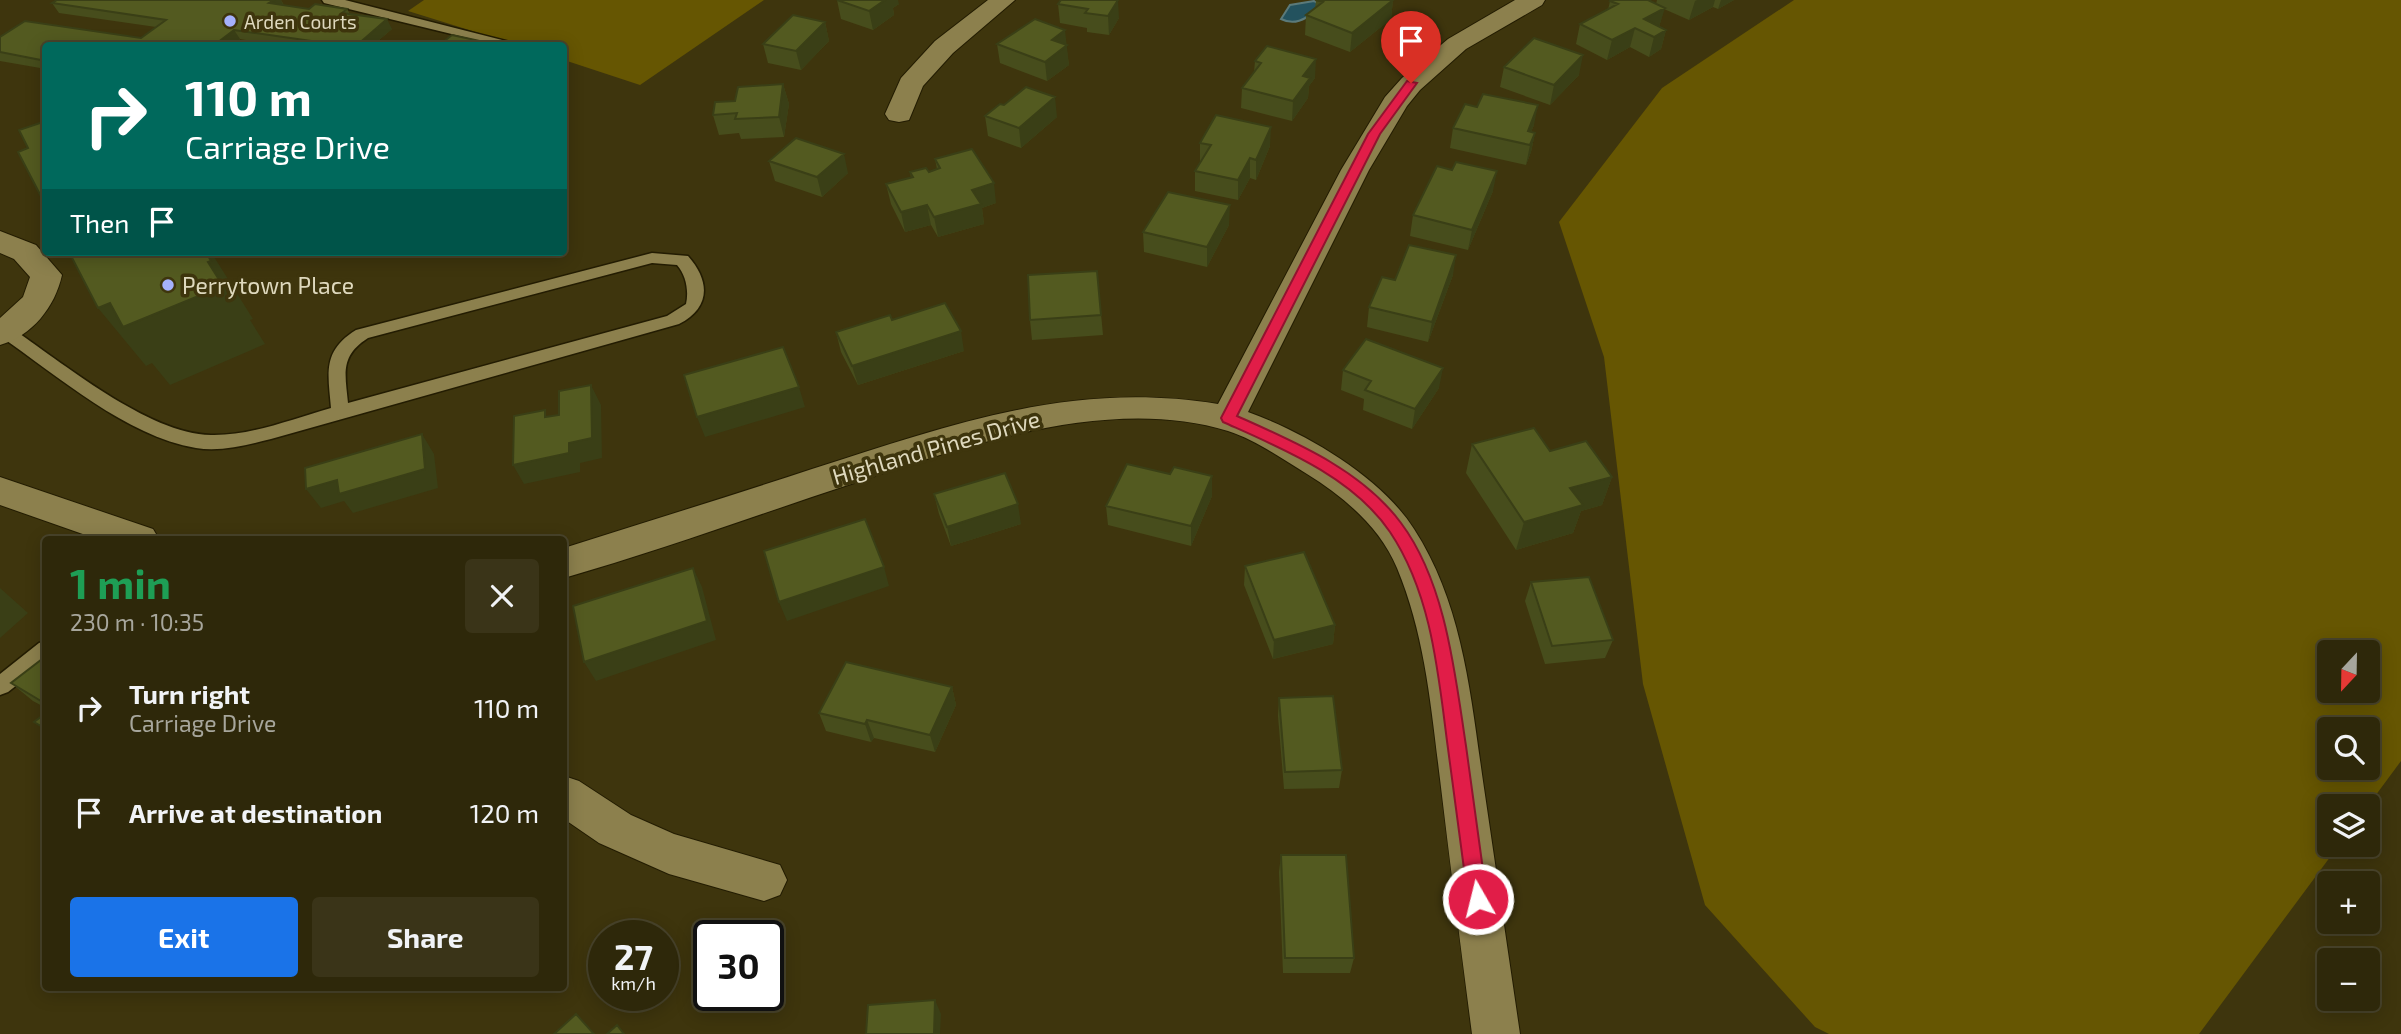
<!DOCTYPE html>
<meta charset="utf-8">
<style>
body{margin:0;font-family:"Exo 2",sans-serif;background:#3a3418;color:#f1f3f6;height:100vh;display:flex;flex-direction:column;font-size:26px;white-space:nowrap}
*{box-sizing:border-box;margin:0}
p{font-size:23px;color:#a7a69c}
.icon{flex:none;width:38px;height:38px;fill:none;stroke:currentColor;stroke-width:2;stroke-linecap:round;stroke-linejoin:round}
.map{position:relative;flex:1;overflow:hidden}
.details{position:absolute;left:42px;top:536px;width:525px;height:455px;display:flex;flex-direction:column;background:#2e280a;border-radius:7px;box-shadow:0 4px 18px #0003,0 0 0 2px #49442b}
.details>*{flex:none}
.banner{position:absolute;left:42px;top:42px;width:525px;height:214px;border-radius:7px;box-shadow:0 4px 18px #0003,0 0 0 2px #49442b;background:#00695c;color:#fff;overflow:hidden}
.needle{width:46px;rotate:202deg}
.tools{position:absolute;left:2317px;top:640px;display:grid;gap:14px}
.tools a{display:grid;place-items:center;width:63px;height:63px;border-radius:7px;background:#2e280a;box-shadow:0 4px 18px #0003,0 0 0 2px #49442b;font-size:35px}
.speed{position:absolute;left:588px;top:920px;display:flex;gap:14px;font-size:35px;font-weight:700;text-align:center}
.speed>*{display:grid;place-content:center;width:91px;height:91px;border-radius:50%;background:#2e280a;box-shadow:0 4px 18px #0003,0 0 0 2px #49442b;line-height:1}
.speed small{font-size:18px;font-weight:400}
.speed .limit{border:4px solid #111;border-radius:10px;background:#fff;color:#111}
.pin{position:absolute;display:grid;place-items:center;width:60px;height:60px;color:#fff;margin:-72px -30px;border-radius:50% 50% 50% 0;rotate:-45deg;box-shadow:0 0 7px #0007}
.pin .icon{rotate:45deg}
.me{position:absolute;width:77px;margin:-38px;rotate:352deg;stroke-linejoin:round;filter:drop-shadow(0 0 5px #0008)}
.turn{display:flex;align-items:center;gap:24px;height:147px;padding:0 28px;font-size:32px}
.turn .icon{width:91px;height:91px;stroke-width:2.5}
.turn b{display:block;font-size:49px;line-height:60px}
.then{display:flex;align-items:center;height:66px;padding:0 28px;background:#0003;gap:14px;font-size:26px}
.round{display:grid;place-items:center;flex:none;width:74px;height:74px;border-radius:7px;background:#3a3418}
.headline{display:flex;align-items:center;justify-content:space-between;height:119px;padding:0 28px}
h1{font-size:42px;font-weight:700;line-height:52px;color:#1e9e55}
.cta{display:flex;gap:14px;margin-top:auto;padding:14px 28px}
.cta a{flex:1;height:80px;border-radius:7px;background:#1a73e8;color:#fff;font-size:28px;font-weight:700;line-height:80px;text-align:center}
.cta a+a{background:#3a3418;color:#f1f3f6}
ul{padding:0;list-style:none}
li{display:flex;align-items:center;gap:21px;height:105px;padding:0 28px}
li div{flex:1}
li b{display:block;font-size:26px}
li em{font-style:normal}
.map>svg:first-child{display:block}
.green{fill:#665602;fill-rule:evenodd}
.water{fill:#23525e;stroke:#5b7a7a;stroke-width:2}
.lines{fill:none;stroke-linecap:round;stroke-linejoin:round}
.lane-casing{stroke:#231c02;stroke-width:3}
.street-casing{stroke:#231c02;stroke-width:2}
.lane{fill:#8c804d;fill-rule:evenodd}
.street{fill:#8c804d;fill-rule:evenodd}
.wall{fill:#474d1c}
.shaded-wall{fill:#3a3f16}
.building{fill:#535a20;stroke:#3a3f16;stroke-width:2}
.route{fill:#e11d48;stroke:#92132f;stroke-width:2}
.poi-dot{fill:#a5b1fc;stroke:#3e350d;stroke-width:2.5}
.labels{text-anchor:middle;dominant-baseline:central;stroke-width:7;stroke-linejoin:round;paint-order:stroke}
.far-poi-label{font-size:19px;fill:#ded8bd;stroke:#3e350d;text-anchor:start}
.poi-label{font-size:23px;fill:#ded8bd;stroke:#3e350d;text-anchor:start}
.street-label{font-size:23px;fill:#ded8bd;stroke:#3e350d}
</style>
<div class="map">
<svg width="2401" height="1034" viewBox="0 0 2401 1034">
<rect width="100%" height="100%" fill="#3e350d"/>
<!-- green -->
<path class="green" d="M 424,0 L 764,0 L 640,85 L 564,60 L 564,46 L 517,45 L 408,11 Z
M 1794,0 L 2401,0 L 2401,761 L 2367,807 L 2329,807 L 2329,845 L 2339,845 L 2199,1034 L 1829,1034 L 1815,1027 L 1705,905 L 1643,684 L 1604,357 L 1559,222 L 1662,88 ZM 2329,653 L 2368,653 L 2368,691 L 2329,691 ZM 2329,730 L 2368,730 L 2368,768 L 2329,768 Z"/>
<!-- water -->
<path class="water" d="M 1314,1 L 1320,5 C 1310,17 1297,27 1281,19 L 1290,5 Z"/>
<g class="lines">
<defs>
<path id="lane" d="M 322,0 L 345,0 L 526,46 L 501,46 L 324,3 Z
M 652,253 L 688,256 C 711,282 710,308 679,324 L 271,439 C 247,445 221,452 196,448 C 126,436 58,376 0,336 L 0,326 L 10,327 C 62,362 148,434 211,435 C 251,436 292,419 331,408 C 328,373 322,351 356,330 ZM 652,263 L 677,265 C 686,275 689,291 686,304 L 667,316 L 348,403 C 345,373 340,356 368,338 Z
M 46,641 L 46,662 L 8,692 L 0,695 L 0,674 L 39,643 Z"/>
<path id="street" d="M 988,0 L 1015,0 L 953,53 L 923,86 L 909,120 L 899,122 L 889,120 L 885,114 L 901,78 L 935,41 Z
M 1515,0 L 1545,0 L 1542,5 L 1466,49 L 1420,90 L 1407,106 L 1369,170 L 1248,412 C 1306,433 1381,477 1414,529 C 1464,606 1471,700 1484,788 C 1496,870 1508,952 1520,1034 L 1472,1034 C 1461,949 1450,864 1440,779 C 1431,707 1425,635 1397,568 C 1380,527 1344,497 1307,474 C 1282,459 1256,440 1228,431 C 1108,394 962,447 848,485 C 754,516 659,551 564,578 L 564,548 C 646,522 730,496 812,469 C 951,425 1071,380 1218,404 L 1341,170 L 1385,97 L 1402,78 L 1448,39 Z
M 0,231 L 36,245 L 62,275 C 55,307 32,336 0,345 L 0,318 L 23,297 L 30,277 L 14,259 L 0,253 Z
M 0,477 L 153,529 L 159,539 L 97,539 L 0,505 Z
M 564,776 L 579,781 L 631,815 L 674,834 L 780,865 L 787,880 L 780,895 L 764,901 L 669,874 L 599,843 L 564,819 Z"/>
</defs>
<!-- lane casing -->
<use href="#lane" class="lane-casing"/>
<!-- street casing -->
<use href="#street" class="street-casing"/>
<!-- lane -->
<use href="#lane" class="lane"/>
<!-- street -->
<use href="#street" class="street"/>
</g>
<!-- wall -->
<path class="wall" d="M 281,0 L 284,5 L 309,9 L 347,9 L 350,14 L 392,29 L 372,46 L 282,46 L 240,39 L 233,46 L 46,46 L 46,69 L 0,61 L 0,37 L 141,38 L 156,27 L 59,13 L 52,3 Z
M 837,0 L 899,4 L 893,8 L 894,15 L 873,30 L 841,19 Z
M 1061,0 L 1119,18 L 1109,35 L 1087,32 L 1087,28 L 1060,23 L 1058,4 Z
M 1316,0 L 1393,0 L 1391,19 L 1350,52 L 1305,35 L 1306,15 L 1315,9 Z
M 1657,0 L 1734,0 L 1718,9 L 1713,7 L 1689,20 L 1664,9 L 1659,27 L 1666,30 L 1661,49 L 1649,57 L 1630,47 L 1607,60 L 1576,44 L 1580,24 L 1608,10 L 1610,1 L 1656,4 Z
M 825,22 L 829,41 L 801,70 L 768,63 L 763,44 Z
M 997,44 L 1066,45 L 1069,65 L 1047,81 L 1000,63 Z
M 1255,61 L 1315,78 L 1309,86 L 1308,98 L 1292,121 L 1241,108 L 1242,88 L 1254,72 Z
M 1504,67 L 1579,75 L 1550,105 L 1500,87 Z
M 783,84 L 789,104 L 784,137 L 741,139 L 739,133 L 719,135 L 713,115 L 735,101 Z
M 985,116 L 1057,117 L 1021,148 L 988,136 Z
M 1534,125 L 1531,132 L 1535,133 L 1531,152 L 1526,165 L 1450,148 L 1453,128 Z
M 1200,143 L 1270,146 L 1256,180 L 1250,178 L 1238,200 L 1195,191 L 1195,171 L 1200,163 Z
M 935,159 L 996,203 L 982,208 L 984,224 L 938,237 L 931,225 L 905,232 L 891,204 L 886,184 L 911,178 L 910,172 L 929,172 L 937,169 Z
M 769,161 L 848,173 L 822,197 L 775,181 Z
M 1493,191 L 1468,250 L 1410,236 L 1413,215 Z
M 1229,225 L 1207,267 L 1144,252 L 1143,232 Z
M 1097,271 L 1103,335 L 1032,340 L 1030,320 Z
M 1453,275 L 1428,342 L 1367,327 L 1369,307 L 1395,280 Z
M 892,320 L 964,351 L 858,385 L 841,352 L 836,332 Z
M 1343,370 L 1439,388 L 1412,429 L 1363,410 L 1364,399 L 1341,390 Z
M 1472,444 L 1550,451 L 1612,477 L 1602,505 L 1581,511 L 1573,533 L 1516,550 L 1466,473 Z
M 1170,474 L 1212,496 L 1191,546 L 1108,525 L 1106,506 Z
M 934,494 L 1021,524 L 951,546 L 939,514 Z
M 1245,566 L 1335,625 L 1333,644 L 1273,659 L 1244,585 Z
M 1531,582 L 1613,640 L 1605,658 L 1545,664 L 1525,601 Z
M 46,656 L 46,708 L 33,701 L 11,683 Z
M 952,687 L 956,705 L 935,752 L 874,738 L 871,742 L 826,731 L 819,713 Z
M 1279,698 L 1342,770 L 1339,788 L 1284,789 L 1278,716 Z
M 1281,855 L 1354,958 L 1350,973 L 1283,973 L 1279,872 Z"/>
<!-- shaded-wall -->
<path class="shaded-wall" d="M 274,0 L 281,0 L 284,6 L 269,3 Z
M 884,0 L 898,0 L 899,4 L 893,8 L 894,15 L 873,30 L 869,11 Z
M 1105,0 L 1118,0 L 1119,18 L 1109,35 L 1108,16 L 1113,7 L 1106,17 Z
M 1393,0 L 1391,19 L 1350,52 L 1352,33 Z
M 1697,0 L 1715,0 L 1713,7 L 1689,20 L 1695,1 Z
M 1721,0 L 1734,0 L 1718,9 Z
M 1665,8 L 1659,27 L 1644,19 Z
M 387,19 L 392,29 L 372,46 L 356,46 Z
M 825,22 L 829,41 L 801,70 L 796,51 Z
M 1635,28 L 1630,47 L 1607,60 L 1612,40 Z
M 234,30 L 240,39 L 233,46 L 213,46 Z
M 1065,30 L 1069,65 L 1047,81 L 1045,62 L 1052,40 Z
M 1666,30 L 1661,49 L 1649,57 L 1654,37 Z
M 1583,55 L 1579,75 L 1550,105 L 1554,85 Z
M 1316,59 L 1315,78 L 1309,86 L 1308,98 L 1292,121 L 1293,101 L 1303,76 Z
M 783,84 L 789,104 L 784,137 L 779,117 Z
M 1055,97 L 1057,117 L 1021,148 L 1019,128 Z
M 1538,105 L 1534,125 L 1526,144 L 1528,131 Z
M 1271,127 L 1270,146 L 1256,180 L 1256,160 Z
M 1535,133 L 1531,152 L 1526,165 L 1530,145 Z
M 844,154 L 848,173 L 822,197 L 817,177 Z
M 1250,158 L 1250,178 L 1238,200 L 1238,180 Z
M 1497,171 L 1493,191 L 1468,250 L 1472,230 Z
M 994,183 L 996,203 L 982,208 L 984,224 L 938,237 L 934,217 L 972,190 Z
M 927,205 L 931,225 L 905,232 L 901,212 Z
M 1230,205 L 1229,225 L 1207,267 L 1207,247 Z
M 206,252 L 211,252 L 253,319 L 250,320 L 265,344 L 170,385 L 152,363 L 146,366 L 98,308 L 208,262 Z
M 1456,255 L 1453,275 L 1428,342 L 1432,322 Z
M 961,331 L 964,351 L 858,385 L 852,366 Z
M 1443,368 L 1439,388 L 1412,429 L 1415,409 Z
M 591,385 L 601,405 L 602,458 L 580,463 L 580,472 L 524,484 L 513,465 L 569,443 Z
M 799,387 L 805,407 L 705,437 L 697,417 Z
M 422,434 L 434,454 L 438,488 L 353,513 L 344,501 L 321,508 L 306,489 Z
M 1212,476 L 1212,496 L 1191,546 L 1191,526 Z
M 1612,477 L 1602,505 L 1581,511 L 1573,533 L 1516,550 L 1524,522 L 1570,488 Z
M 1018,504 L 1021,524 L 951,546 L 947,527 Z
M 884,567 L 889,586 L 787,621 L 779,602 Z
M 693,568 L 702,587 L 716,640 L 596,681 L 584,662 Z
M 0,588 L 28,613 L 0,638 Z
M 1335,625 L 1333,644 L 1273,659 L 1274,640 Z
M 952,687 L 956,705 L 935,752 L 930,735 Z
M 867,720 L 874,738 L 871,742 L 865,724 Z
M 935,1000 L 941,1014 L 940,1034 L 934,1034 Z"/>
<!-- building -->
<path class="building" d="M 57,0 L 274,0 L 269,3 L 309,9 L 315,4 L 347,9 L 342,13 L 387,19 L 356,46 L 346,46 L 234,30 L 213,46 L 46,46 L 46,61 L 0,52 L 0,37 L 25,21 L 141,38 L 166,20 L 52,3 Z
M 837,0 L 885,0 L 869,11 Z
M 1061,0 L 1118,0 L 1108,16 L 1085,13 L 1088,9 L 1058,4 Z
M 1316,0 L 1393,0 L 1352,33 L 1306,15 L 1323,2 Z
M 1611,0 L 1648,0 L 1665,8 L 1644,19 L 1666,30 L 1654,37 L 1635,28 L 1612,40 L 1580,24 L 1618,4 L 1610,1 Z
M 793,15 L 825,22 L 796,51 L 763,44 Z
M 1035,19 L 1065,30 L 1052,40 L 1067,45 L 1045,62 L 997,44 Z
M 452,35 L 494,44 L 492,46 L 438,46 Z
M 1534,38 L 1583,55 L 1554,85 L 1504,67 Z
M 1267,46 L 1316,59 L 1303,76 L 1310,78 L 1293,101 L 1242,88 L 1261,63 L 1255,61 Z
M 783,84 L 779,117 L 735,119 L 737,113 L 713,115 L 715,102 L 735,101 L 738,87 Z
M 1026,87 L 1055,97 L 1019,128 L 985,116 L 1000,104 L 1004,105 Z
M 1483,94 L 1538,105 L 1528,131 L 1535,133 L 1530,145 L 1453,128 L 1465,104 L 1477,107 Z
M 1216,115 L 1271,127 L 1256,160 L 1250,158 L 1238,180 L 1195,171 L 1211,145 L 1200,143 Z
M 46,121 L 46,206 L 18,152 L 28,148 L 19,130 Z
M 796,138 L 844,154 L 817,177 L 769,161 Z
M 972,149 L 994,183 L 972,190 L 981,204 L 934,217 L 927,205 L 901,212 L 886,184 L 913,177 L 910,172 L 926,168 L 929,172 L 940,168 L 935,159 Z
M 1456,162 L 1497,171 L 1472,230 L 1413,215 L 1437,166 L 1452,170 Z
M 1168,192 L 1230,205 L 1207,247 L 1143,232 Z
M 1409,245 L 1456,255 L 1432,322 L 1369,307 L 1382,277 L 1395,280 Z
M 69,252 L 206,252 L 211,261 L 208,262 L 223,286 L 123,327 L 110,303 L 98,308 Z
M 1097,271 L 1101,315 L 1030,320 L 1028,275 Z
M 945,303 L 961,331 L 852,366 L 836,332 L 890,315 L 892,320 Z
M 1366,339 L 1443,368 L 1415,409 L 1365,390 L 1371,381 L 1343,370 Z
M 783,347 L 799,387 L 697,417 L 684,375 Z
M 591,385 L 592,438 L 569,443 L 569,453 L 513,465 L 514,416 L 545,410 L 545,417 L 559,415 L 559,391 Z
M 1534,428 L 1550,451 L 1586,441 L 1612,477 L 1570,488 L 1583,505 L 1524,522 L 1472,444 Z
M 422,434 L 425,469 L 339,494 L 337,480 L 306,489 L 305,468 Z
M 1127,464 L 1170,474 L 1174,467 L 1212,476 L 1191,526 L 1106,506 Z
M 1005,473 L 1018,504 L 947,527 L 934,494 Z
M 865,519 L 884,567 L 779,602 L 764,551 Z
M 1304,552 L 1335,625 L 1274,640 L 1245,566 Z
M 693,568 L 707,621 L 584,662 L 573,606 Z
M 1589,577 L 1613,640 L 1552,646 L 1531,582 Z
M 46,656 L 46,704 L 11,683 Z
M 846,662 L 952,687 L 930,735 L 867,720 L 865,724 L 819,713 Z
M 1333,696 L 1342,770 L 1285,772 L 1279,698 Z
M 46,713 L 46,729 L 34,722 Z
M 1281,855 L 1346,855 L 1354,958 L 1285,958 Z
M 935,1000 L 934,1034 L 866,1034 L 868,1005 Z
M 576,1014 L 594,1034 L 554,1034 Z
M 617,1025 L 624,1034 L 607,1034 Z"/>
<!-- route -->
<path class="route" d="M 1407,81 L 1417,83 L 1380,134 L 1237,416 C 1295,442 1362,470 1401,523 C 1446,583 1455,674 1466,746 C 1473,797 1480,848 1487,899 L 1485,906 L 1478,909 L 1471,906 L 1468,899 C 1461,847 1454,794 1447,741 C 1438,671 1431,593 1390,532 C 1353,477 1281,448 1223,422 L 1221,418 L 1368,134 Z"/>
<!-- markers -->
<g class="poi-dot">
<circle cx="230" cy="21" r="7"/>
<circle cx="168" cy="285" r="7"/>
</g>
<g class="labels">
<!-- far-poi labels -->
<g class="far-poi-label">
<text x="244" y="21">Arden Courts</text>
</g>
<!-- poi labels -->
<g class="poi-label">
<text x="182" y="285">Perrytown Place</text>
</g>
<!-- street labels -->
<g class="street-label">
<text transform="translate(936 447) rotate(-16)">Highland Pines Drive</text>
</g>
</g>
</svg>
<div class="tools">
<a><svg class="needle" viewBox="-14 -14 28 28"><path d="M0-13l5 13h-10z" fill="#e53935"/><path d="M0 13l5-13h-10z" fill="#a7a69c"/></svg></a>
<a><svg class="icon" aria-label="search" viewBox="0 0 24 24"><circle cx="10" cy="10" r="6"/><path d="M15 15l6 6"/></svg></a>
<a><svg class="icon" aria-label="layers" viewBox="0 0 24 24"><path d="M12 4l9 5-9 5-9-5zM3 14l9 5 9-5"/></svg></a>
<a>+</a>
<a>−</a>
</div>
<div class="speed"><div>27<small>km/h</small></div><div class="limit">30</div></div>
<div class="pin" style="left:1411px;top:83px;background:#d93025"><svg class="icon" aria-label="arrive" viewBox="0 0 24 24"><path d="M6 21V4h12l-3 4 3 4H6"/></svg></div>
<svg class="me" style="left:1478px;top:899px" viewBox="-20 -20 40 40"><circle r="17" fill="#e11d48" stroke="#fff" stroke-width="3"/><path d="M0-11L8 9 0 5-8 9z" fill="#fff"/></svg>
<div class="banner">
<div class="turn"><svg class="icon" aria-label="right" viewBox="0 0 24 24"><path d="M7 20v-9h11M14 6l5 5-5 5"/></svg><div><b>110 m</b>Carriage Drive</div></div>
<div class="then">Then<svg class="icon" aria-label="arrive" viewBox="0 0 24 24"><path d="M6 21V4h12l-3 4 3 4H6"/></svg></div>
</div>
<section class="details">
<div class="headline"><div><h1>1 min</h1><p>230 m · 10:35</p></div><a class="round"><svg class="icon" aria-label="close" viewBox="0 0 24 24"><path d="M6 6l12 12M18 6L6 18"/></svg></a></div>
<ul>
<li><svg class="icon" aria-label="right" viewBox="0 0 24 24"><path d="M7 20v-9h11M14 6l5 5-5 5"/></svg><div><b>Turn right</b><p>Carriage Drive</p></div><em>110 m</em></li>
<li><svg class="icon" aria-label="arrive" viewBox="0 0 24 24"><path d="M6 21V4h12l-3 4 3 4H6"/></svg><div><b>Arrive at destination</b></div><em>120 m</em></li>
</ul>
<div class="cta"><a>Exit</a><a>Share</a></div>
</section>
</div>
